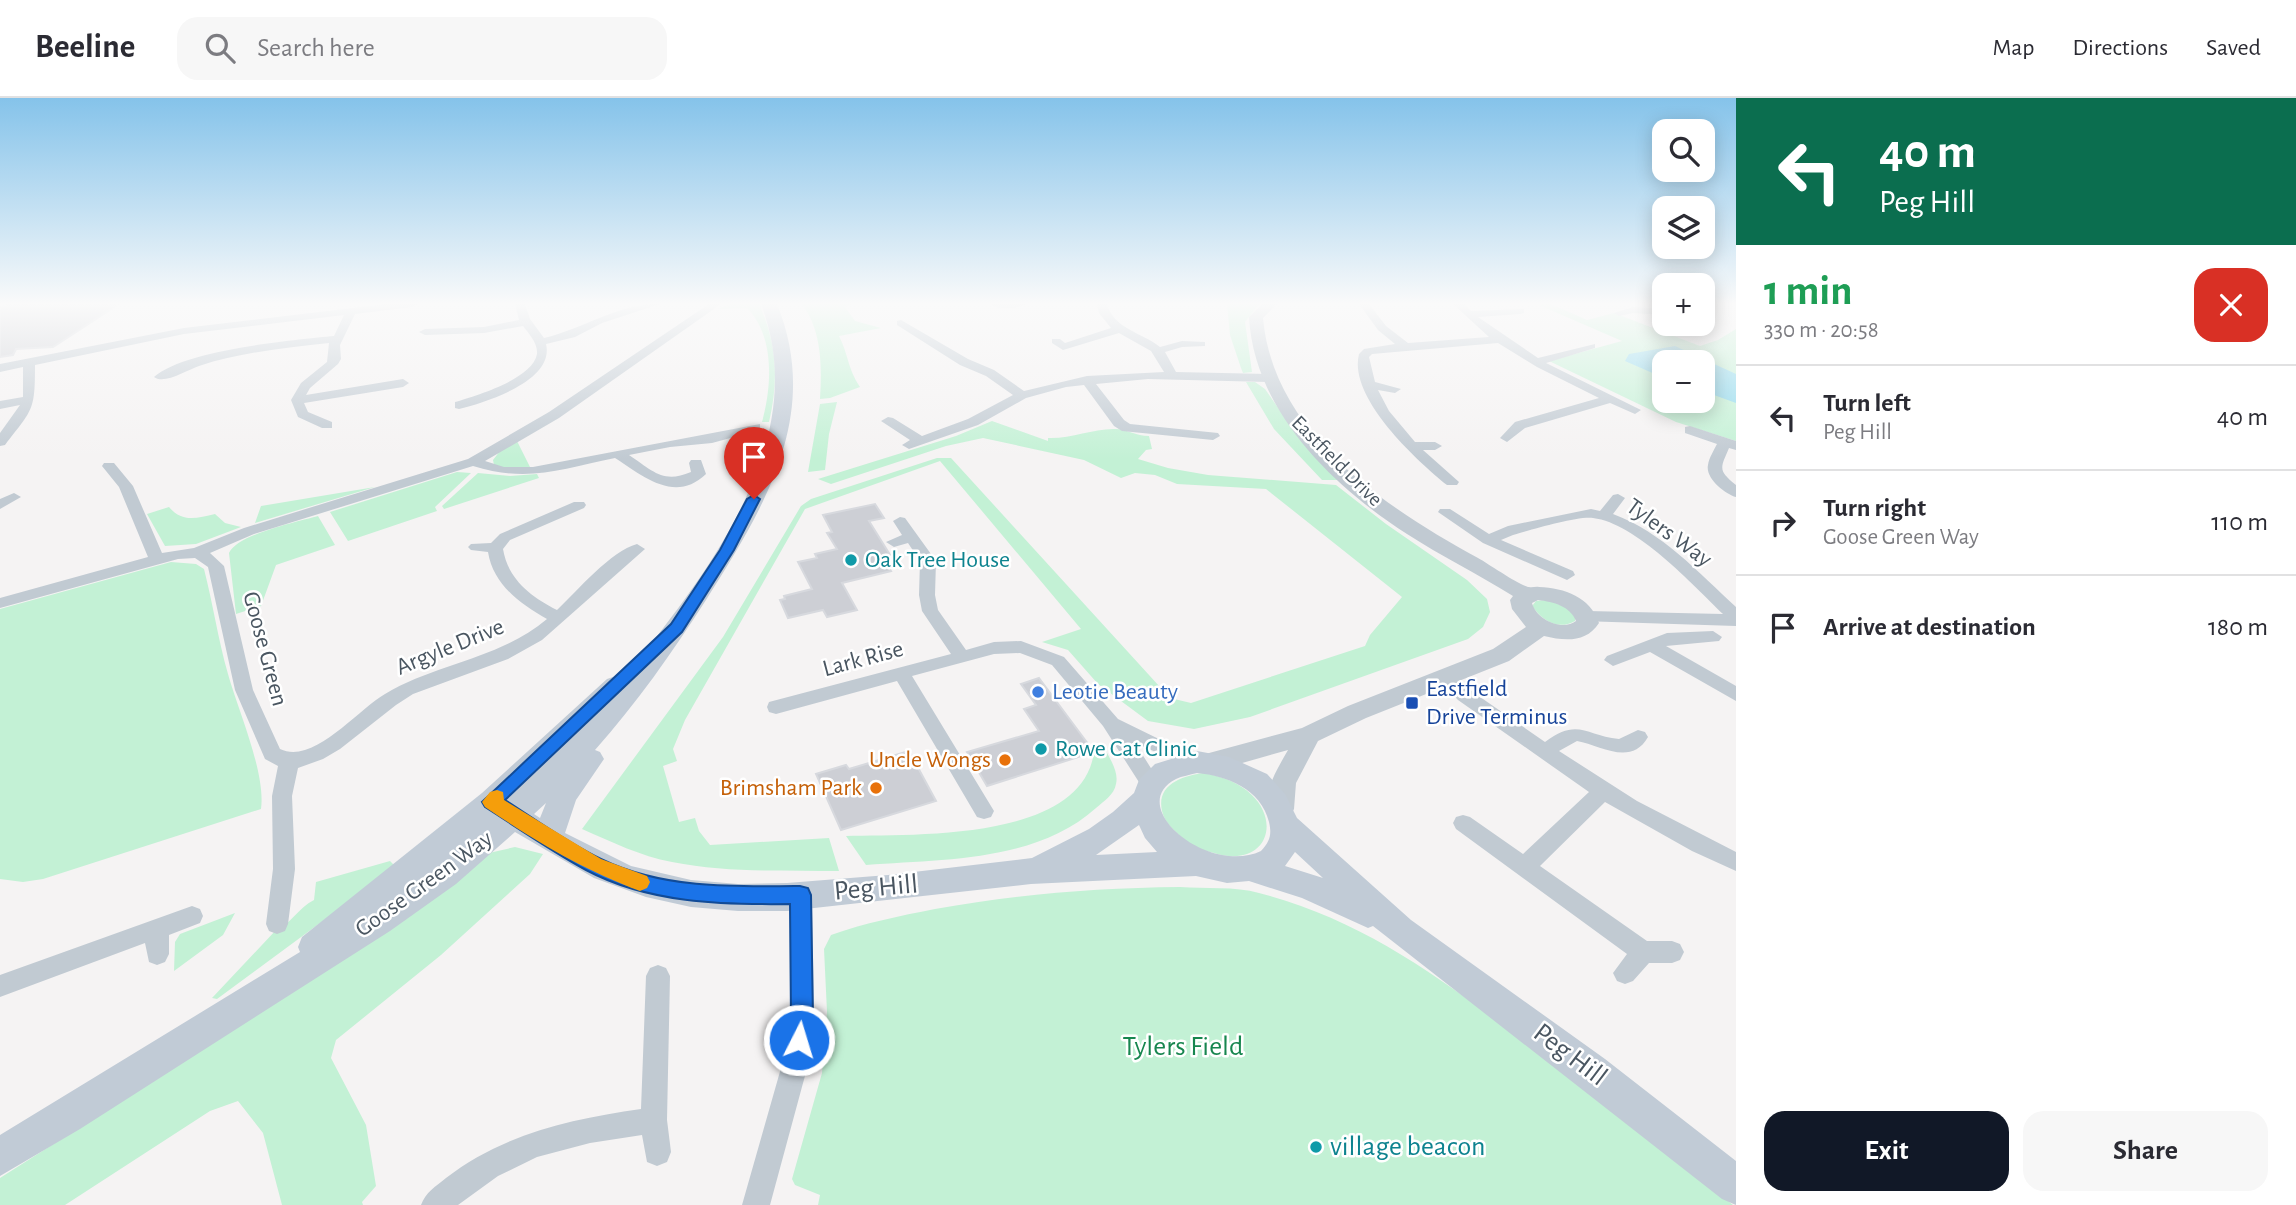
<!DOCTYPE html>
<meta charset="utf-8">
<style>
body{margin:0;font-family:"Alegreya Sans",sans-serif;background:#f7f7f7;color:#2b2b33;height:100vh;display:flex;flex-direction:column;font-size:26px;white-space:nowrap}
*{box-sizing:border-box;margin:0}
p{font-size:23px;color:#7c7c81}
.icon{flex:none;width:38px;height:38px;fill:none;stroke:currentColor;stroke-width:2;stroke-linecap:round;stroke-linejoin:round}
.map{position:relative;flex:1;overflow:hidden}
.side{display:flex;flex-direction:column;background:#fff;width:560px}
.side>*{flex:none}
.top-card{background:#0b6e4f;color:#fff;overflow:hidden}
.buttons{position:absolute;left:1652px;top:21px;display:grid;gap:14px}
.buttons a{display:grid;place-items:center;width:63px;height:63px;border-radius:14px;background:#fff;box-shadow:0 4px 18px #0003;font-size:35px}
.pin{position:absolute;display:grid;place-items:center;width:60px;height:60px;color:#fff;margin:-72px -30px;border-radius:50% 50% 50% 0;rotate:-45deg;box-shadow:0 0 7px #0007}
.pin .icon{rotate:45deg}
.me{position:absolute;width:77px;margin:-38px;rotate:5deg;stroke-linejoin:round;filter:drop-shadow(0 0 5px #0008)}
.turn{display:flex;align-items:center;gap:24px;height:147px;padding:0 28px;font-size:32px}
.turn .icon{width:91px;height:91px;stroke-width:2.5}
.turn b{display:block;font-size:49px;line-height:60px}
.round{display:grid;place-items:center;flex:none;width:74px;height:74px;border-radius:21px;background:#f7f7f7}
.head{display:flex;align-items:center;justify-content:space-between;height:119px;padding:0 28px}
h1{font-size:42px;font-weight:700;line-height:52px;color:#1e9e55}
.primary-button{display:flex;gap:14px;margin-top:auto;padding:14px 28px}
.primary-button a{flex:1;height:80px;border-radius:21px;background:#111827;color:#fff;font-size:28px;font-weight:700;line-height:80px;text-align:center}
.primary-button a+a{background:#f7f7f7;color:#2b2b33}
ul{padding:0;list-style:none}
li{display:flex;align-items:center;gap:21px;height:105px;padding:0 28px;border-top:2px solid #e1e1e2}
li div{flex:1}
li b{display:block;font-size:26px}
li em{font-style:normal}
header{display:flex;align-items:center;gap:42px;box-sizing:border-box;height:98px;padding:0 35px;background:#fff;border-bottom:2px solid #e1e1e2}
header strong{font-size:33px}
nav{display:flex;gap:38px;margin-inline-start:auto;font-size:24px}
.search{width:490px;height:63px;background:#f7f7f7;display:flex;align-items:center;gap:18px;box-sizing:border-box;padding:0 24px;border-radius:21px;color:#7c7c81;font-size:26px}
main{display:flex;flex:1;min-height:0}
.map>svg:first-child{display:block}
.green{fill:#c3f1d5;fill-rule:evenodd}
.water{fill:#90daee}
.building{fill:#cdcfd5;stroke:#d7d9de;stroke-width:2}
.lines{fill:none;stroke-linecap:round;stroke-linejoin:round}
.minor{fill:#c1cad2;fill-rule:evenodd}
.tertiary{fill:#c1cad2;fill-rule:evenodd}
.secondary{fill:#c1cbd6;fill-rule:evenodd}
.route{fill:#1a73e8;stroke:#114b97;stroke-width:2}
.slow{fill:#f59e0b}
.culture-dot{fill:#0f9aa8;stroke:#fff;stroke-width:2.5}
.shop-dot{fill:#3f7fe0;stroke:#fff;stroke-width:2.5}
.transit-dot{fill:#1a4fb4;stroke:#fff;stroke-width:2.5}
.food-dot{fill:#e8710a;stroke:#fff;stroke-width:2.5}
.labels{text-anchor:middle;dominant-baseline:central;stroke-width:5;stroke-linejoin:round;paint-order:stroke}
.far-street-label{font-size:21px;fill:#4a5661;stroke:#fff}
.street-label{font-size:24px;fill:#4a5661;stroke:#fff}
.culture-label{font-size:24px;fill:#0d838f;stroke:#fff;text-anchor:start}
.transit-label{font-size:24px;fill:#164399;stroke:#fff;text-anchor:start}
.shop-label{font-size:24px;fill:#366cbe;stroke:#fff;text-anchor:start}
.food-label{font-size:24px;fill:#c56008;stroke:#fff;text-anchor:end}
.near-street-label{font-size:28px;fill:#4a5661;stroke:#fff}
.near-park-label{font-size:28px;fill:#17864f;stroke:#fff}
.near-culture-label{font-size:28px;fill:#0d838f;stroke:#fff;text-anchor:start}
</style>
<header>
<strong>Beeline</strong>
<div class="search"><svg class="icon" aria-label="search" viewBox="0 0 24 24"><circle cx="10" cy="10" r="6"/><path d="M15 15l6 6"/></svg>Search here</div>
<nav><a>Map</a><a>Directions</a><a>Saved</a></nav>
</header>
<main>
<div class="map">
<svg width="1736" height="1107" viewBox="0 0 1736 1107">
<rect width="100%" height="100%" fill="#f5f3f3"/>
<!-- green -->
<path class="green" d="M 730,206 L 759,206 C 777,246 779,281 769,324 L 762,324 C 772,288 775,238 747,210 L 718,211 Z
M 802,206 L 853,206 L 845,209 L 855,223 L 881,230 L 839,238 C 849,258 847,269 860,289 L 830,300 L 820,301 C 822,268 822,233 802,206 Z
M 1227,206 L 1259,206 L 1245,224 L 1252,274 L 1243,275 L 1241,270 L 1230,237 Z
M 1551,206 L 1587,222 L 1614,215 L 1700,248 L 1718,242 L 1736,231 L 1736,343 L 1676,324 L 1549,263 L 1622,243 L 1539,207 ZM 1664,264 L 1703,264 L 1703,303 L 1664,303 Z
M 1246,284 L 1255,284 L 1265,291 L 1300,341 L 1340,382 L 1322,382 L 1274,331 Z
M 837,304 L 829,336 L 825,372 L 808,374 L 820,306 Z
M 992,323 L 1048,343 L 1048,340 C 1071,341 1094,330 1116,331 C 1126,331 1136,338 1149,338 L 1152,351 L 1146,352 L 1138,361 L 1168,370 L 1208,377 L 1336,387 L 1386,426 L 1467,482 L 1487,501 L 1490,514 L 1483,529 L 1468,541 L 1250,619 L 1194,631 L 1148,623 L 1098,586 L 1068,552 L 1042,544 L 1081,531 L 940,363 L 805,411 L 685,622 L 673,651 L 677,663 L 663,668 L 679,724 L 695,720 L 699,733 L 710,747 L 829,740 L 839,773 C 783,772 727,775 672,764 C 640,758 612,744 582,731 L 723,539 L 801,408 L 811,401 L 937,360 L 951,360 L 1170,600 L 1191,605 L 1365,548 L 1370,537 L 1402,499 L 1266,391 L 1177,386 L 1155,377 L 1135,375 L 1121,380 L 1084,362 L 983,340 L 946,348 L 831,386 L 818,381 L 956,338 Z
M 517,343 L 530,369 L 506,371 L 494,367 L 493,362 L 500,353 Z
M 457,374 L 471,375 L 435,409 L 437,413 L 348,443 L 330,414 Z
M 478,375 L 510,378 L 537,376 L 539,380 L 444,411 L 442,408 Z
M 375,389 L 255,425 L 261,408 Z
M 169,409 C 182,425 197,420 215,416 L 225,425 L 241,429 L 196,446 L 165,448 L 147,416 Z
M 318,418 L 335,447 L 276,467 L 261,508 L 236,516 L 229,455 C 238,436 297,424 318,418 Z
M 171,464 L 196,466 L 204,471 C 213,506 218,541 228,576 C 238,612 266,675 261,711 L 43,781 L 23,784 L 0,781 L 0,511 Z
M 1536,503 C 1553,500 1566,507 1575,519 L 1575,523 C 1557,533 1542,522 1532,508 Z
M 1105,651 C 1110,661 1119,674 1116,686 C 1114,697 1104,703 1096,710 C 1036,764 943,761 866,767 L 846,738 C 913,736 1082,744 1094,654 Z
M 1203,675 C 1291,689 1281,776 1214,755 C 1203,752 1193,750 1185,742 C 1176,734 1165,726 1162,713 C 1156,686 1183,678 1203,675 Z
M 515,749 L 543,756 L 530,776 L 441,857 L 336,942 L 331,960 L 366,1027 L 376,1088 L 362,1104 L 363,1107 L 282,1107 L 263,1035 L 238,1003 L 210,1013 L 65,1107 L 0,1107 L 0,1080 L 239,928 L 489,755 Z
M 390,763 L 396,769 L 217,901 L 212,900 L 276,832 C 291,826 298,810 314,802 L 316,784 Z
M 1180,789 C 1205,791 1235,788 1259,795 C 1370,823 1457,892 1546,960 C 1609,1008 1672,1056 1733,1107 L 818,1107 L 820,1097 L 795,1087 L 792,1081 L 822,975 L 827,914 L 824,851 L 831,837 C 865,825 899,818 935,811 C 1018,796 1096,790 1180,789 Z
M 235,815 L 223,837 L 174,873 L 175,844 L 180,836 Z"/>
<!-- water -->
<path class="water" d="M 1675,248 L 1736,276 L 1736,305 L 1703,293 L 1703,264 L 1664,264 L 1664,280 L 1625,263 L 1629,256 Z"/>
<!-- building -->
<path class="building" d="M 7,206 L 119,206 L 53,249 L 16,251 L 13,257 L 0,259 L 0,209 Z
M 875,406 L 884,420 L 869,423 L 897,468 L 889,470 L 891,473 L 842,485 L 857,512 L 827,519 L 823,512 L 788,520 L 780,502 L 785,501 L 784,498 L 812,491 L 798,464 L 817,460 L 815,456 L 837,451 L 827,435 L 832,434 L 823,417 Z
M 1039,580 L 1094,654 L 987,688 L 967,654 L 1039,633 L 1024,611 L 1036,607 L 1021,586 Z
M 909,653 L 936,703 L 841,732 L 816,676 L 846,667 L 849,671 Z"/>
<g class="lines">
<!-- minor -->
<path class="minor" d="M 386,206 L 417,206 L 412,209 L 355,216 L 340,247 L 341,261 L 338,266 L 310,290 L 306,297 L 403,281 L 409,285 L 403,289 L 304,305 L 308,314 L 332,324 L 332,330 L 322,330 L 298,319 L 291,302 L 301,285 L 327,264 L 329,245 C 286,250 241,254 199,268 C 187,272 164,287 154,279 C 184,252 292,242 334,238 L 344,217 L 184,236 L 35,267 C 35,313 33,311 5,347 L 0,348 L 0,335 L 20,307 L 0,311 L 0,303 L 23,299 L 23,269 L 0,274 L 0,266 L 184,230 Z
M 515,206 L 525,206 L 530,221 L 544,240 C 583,231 619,205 660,206 L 602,225 L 575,239 L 546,246 C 555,283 486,304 459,311 L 455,310 L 455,304 C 475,298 533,281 537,256 C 538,245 529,236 523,228 L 484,235 L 425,237 L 419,234 L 425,231 L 484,229 L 519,222 Z
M 709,206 L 721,206 L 559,320 L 485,363 L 504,369 L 533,369 L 760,326 L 760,332 L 712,345 L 670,349 L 629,357 C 653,373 663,386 691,374 L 689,365 L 691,362 L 701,362 L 706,376 C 675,406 643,378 615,360 C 561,371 528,385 473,368 L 254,436 L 210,455 L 224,468 L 253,592 L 280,651 C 314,667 357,612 385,596 C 437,565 500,561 547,521 C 520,506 493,486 488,454 L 471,452 L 468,449 L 471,446 L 491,445 L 500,436 L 574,404 L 584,404 L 586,407 L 584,410 L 510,442 L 503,451 C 508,481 530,498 557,512 C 577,493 611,453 637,446 L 645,451 L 542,542 L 508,561 L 413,596 L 396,607 L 340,651 L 323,661 L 298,670 L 292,698 L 295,771 L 288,826 L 285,833 L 277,836 L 269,833 L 266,826 L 273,771 L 272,698 L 278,668 L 265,661 L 235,592 L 208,469 L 195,460 L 178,461 L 0,510 L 0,500 L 148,459 L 119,389 L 102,368 L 104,365 L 114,365 L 133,388 L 162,455 L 194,450 L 244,430 L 468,361 L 549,314 Z
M 990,206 L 1026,206 C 1018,211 997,212 990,206 Z
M 1097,206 L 1107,206 C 1114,231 1141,234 1160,249 L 1182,243 L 1205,244 L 1205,248 L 1182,249 L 1165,254 L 1176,274 L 1268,276 L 1274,280 L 1268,284 L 1148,281 L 1096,286 L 1124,322 L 1130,326 L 1218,335 L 1220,338 L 1213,342 L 1122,333 L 1114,328 L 1084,287 L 1066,289 L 1026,300 L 978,327 L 909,351 L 902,347 L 910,342 L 881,323 L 888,319 L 893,320 L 922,338 L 968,321 L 1013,297 L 986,278 L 960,267 L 897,227 L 897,223 L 901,222 L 968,261 L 994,272 L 1024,293 L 1087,278 L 1164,274 L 1151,253 L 1119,235 L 1063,252 L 1052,245 L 1052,241 L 1060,241 L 1065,245 L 1111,230 L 1099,215 Z
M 1359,206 L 1369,206 L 1386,228 L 1408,245 L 1489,239 L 1453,206 L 1464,206 L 1471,213 L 1524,211 L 1524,215 L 1520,216 L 1478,219 L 1538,260 L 1595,246 L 1595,250 L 1546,265 L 1641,312 L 1635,316 L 1610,305 L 1525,330 L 1507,344 L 1500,340 L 1515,324 L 1599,300 L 1537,269 L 1498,245 L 1372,256 L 1369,259 L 1375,284 L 1401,291 L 1395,295 L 1378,292 L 1389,313 L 1415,344 L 1435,344 L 1442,348 L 1435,352 L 1423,352 L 1459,384 L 1457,387 L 1447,387 C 1415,361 1348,299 1359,256 L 1364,251 L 1395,246 L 1378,232 Z
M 1633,209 L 1664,211 L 1664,217 L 1633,215 L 1619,218 L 1614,215 Z
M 1690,328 L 1736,343 L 1736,352 L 1729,350 C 1720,371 1718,372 1736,387 L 1736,399 C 1725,396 1705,380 1708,367 C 1709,360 1714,352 1717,346 L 1685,335 L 1685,329 Z
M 14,395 L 21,399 L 0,411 L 0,401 Z
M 1618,396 L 1625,400 L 1613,416 C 1662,434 1699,475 1736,509 L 1736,528 L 1581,523 L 1579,519 L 1587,513 L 1723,516 C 1693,487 1636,425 1593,420 C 1576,418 1531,432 1513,437 L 1501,442 L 1573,473 L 1575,477 L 1567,482 L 1483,445 L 1438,414 L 1440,411 L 1450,411 L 1489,436 L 1508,428 L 1591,411 L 1600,413 L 1613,397 Z
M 900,419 L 905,420 L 936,463 L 935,497 L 938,512 L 966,552 L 994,544 L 1021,543 L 1064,559 L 1118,621 L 1167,645 L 1204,659 L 1207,664 L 1204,669 L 1197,672 L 1190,669 L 1135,645 L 1161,686 L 1158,692 L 1151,694 L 1144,692 L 1103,628 L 1052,567 L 1020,555 L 994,556 L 912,578 L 994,713 L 991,719 L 984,721 L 977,719 L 897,583 L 776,616 L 769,614 L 767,609 L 769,604 L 951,556 L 922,513 L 919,497 L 920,463 L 908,445 L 894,449 L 886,444 L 902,437 L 893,423 Z
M 1713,533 L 1722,539 L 1719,543 L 1666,548 L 1736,588 L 1736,603 L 1650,554 L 1613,568 L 1604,562 L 1607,558 L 1667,535 Z
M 1446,574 L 1452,576 L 1470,592 L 1545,644 C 1578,619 1586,638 1619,641 L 1638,632 L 1645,634 L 1648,639 C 1631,669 1600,647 1577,643 L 1559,653 L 1637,703 L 1736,754 L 1736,773 L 1692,753 L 1605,704 L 1540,768 L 1647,843 L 1672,843 L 1680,846 L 1684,854 L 1680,862 L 1672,865 L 1649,865 L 1633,883 L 1625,886 L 1617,883 L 1613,875 L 1627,856 L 1456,731 L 1453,725 L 1456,719 L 1463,717 L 1470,719 L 1523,756 L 1589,694 L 1458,602 L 1437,580 L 1440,576 Z
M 801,787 L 809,790 L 812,797 L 814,921 L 809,963 L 770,1107 L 742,1107 L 783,963 L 790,921 L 790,797 L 793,790 Z
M 192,808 L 200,811 L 203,818 L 200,825 L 169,837 L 169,856 L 165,864 L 157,867 L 149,864 L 145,845 L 0,899 L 0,877 Z
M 658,867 L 666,870 L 670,878 L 667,1022 L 671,1054 L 667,1064 L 657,1068 L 647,1064 L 642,1037 L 590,1045 L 537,1059 L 498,1078 L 458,1107 L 421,1107 C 426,1094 435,1089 446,1080 C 503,1036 571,1021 641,1011 L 646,878 L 650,870 Z"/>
<!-- tertiary -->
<path class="tertiary" d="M 1262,206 L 1277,206 L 1263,220 C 1273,335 1386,410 1478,460 C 1489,466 1520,488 1529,489 C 1532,490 1536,488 1539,489 C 1565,490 1590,499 1599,525 C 1586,545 1565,543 1544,538 L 1509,563 L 1366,620 L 1318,643 L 1296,685 L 1294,711 L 1290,719 L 1281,722 L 1272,719 C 1260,696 1277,672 1288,652 L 1207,675 L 1198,672 L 1194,665 L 1198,658 L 1302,630 L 1348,608 L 1493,551 L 1526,529 L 1512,511 L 1510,502 L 1513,498 C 1478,476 1441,458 1407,436 C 1332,388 1254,312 1249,219 ZM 1538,502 C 1554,504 1570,508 1576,523 C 1562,534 1536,521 1532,505 Z"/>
<!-- secondary -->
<path class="secondary" d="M 761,206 L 777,206 C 822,317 764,410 706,502 C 672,555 636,606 595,652 L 600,654 L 604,661 L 576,702 L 565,735 L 631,768 L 691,782 L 738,786 L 787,785 L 888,777 L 1032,760 L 1089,731 L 1113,714 L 1134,695 L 1139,682 L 1155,666 L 1197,653 L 1229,659 L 1267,676 L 1285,696 L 1297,720 L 1411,822 L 1605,961 L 1736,1063 L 1736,1107 L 1722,1101 L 1373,828 L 1368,830 L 1302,800 L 1249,783 L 1227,785 L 1196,778 L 1031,786 L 787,813 L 738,813 L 691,809 L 646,799 L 594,780 L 515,734 L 456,786 L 390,833 L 80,1031 L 0,1078 L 0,1037 L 300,854 L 298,849 L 302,839 L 482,695 L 607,581 L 616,578 L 624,580 C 705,478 814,344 761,206 ZM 1197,675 C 1227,678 1261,691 1269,724 C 1272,736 1270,744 1261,753 C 1208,778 1124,708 1176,681 C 1182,678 1190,677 1197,675 ZM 546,705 L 540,720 L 534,716 ZM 1139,727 L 1145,740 L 1157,754 L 1096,757 ZM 1295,754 L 1323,780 L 1285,768 Z"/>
</g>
<!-- sky -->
<linearGradient id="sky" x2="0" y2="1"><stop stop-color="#85c3ea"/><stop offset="0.57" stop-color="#fafafa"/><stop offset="1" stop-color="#fafafa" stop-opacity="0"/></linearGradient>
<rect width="1736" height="361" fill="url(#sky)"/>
<!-- route -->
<path class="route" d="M 754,397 L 760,401 L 734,452 L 682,534 L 505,702 C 536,722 568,745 601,761 C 663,791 734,789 800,788 L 808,790 L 811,797 L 813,921 L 807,950 L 799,953 L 791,950 L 788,942 L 791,921 L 790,806 C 721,807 648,805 586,772 C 551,753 518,730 485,709 L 482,704 L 671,526 L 720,452 L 747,401 Z"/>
<!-- slow -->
<path class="slow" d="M 497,692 L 503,694 L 504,702 L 601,761 L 647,778 L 650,784 L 647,790 L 640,793 C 581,771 537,744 485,709 L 482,704 L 490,694 Z"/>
<!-- markers -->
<g class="culture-dot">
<circle cx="851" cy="462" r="7"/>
<circle cx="1041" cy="651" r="7"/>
<circle cx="1316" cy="1049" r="7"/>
</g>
<circle class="shop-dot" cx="1038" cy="594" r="7"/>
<rect class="transit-dot" x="1405" y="598" width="14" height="14" rx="3.5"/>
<g class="food-dot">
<circle cx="1005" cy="662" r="7"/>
<circle cx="876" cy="690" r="7"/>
</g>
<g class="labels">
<!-- far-street labels -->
<g class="far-street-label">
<text transform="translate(1337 363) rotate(45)">Eastfield Drive</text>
</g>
<!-- street labels -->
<g class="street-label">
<text transform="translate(1669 435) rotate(36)">Tylers Way</text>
<text transform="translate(450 549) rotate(-22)">Argyle Drive</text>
<text transform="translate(265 551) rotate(75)">Goose Green</text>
<text transform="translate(863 561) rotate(-15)">Lark Rise</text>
<text transform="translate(424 786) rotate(-36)">Goose Green Way</text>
</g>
<!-- culture labels -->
<g class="culture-label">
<text x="865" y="462">Oak Tree House</text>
<text x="1055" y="651">Rowe Cat Clinic</text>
</g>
<!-- transit labels -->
<g class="transit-label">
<text x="1426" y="591">Eastfield<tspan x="1426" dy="28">Drive Terminus</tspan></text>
</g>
<!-- shop labels -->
<g class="shop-label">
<text x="1052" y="594">Leotie Beauty</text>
</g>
<!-- food labels -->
<g class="food-label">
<text x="991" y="662">Uncle Wongs</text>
<text x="862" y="690">Brimsham Park</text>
</g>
<!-- near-street labels -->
<g class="near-street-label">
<text transform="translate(876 790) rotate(-5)">Peg Hill</text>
<text transform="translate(1570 957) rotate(37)">Peg Hill</text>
</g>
<!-- near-park labels -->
<g class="near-park-label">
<text x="1183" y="949">Tylers Field</text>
</g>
<!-- near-culture labels -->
<g class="near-culture-label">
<text x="1330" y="1049">village beacon</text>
</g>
</g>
</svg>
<div class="buttons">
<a><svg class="icon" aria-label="search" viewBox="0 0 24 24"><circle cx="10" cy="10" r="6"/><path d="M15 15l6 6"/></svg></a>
<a><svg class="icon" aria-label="layers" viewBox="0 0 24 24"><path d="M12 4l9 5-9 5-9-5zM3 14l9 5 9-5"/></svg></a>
<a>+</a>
<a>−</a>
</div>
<div class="pin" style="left:754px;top:401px;background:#d93025"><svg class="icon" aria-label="arrive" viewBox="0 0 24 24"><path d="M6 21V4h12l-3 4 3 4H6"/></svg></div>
<svg class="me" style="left:799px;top:942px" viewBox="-20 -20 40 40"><circle r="17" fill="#1a73e8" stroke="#fff" stroke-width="3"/><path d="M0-11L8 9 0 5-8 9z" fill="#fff"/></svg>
</div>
<section class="side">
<div class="top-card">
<div class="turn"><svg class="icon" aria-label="left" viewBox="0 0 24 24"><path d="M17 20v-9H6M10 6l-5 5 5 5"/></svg><div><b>40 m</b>Peg Hill</div></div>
</div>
<div class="head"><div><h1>1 min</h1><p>330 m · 20:58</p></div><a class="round" style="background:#d93025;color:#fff"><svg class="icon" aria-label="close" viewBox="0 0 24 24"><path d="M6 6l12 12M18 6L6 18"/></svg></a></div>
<ul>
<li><svg class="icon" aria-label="left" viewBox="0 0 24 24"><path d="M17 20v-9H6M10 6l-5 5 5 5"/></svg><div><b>Turn left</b><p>Peg Hill</p></div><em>40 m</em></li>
<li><svg class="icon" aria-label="right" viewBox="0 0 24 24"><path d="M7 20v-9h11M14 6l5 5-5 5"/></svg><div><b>Turn right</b><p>Goose Green Way</p></div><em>110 m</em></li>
<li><svg class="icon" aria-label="arrive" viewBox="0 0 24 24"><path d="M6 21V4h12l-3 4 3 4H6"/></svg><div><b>Arrive at destination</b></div><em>180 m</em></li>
</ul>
<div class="primary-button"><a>Exit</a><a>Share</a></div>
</section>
</main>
